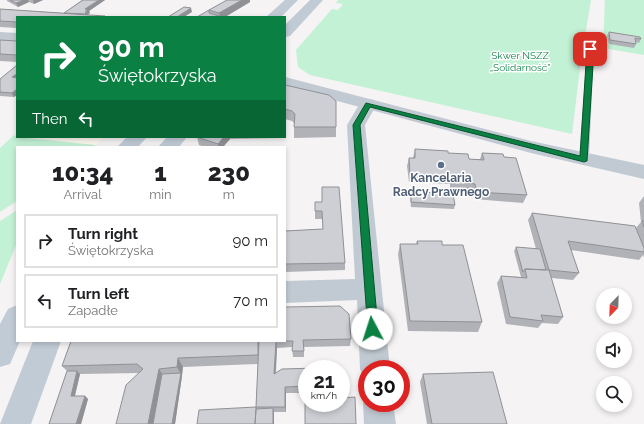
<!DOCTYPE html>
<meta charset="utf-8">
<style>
body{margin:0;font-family:Raleway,sans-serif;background:#f2f2f2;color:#202124;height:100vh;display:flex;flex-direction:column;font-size:15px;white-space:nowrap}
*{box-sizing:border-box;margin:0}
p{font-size:13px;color:#757577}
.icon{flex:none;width:22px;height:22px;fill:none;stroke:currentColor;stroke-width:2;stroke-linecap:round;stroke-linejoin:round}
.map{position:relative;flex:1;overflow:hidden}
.panel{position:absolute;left:16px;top:146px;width:270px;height:196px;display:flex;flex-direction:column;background:#fff;border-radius:0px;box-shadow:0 2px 6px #0003}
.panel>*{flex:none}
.banner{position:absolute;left:16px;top:16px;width:270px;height:122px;border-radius:0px;box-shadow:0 2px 6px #0003;background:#0b8043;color:#fff;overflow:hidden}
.needle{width:26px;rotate:203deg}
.fabs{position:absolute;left:596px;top:288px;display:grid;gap:8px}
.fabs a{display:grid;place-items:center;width:36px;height:36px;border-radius:50%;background:#fff;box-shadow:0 2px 6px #0003;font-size:20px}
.speed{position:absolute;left:298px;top:360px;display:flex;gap:8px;font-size:20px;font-weight:700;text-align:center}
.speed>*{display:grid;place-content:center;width:52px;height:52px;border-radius:50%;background:#fff;box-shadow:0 2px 6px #0003;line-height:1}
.speed small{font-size:10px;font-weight:400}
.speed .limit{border:6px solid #d22;background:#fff;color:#111}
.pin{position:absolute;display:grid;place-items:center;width:34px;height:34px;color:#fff;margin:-17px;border-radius:8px;box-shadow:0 2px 6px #0006}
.me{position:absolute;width:44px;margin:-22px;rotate:355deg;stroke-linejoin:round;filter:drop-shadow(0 0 3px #0008)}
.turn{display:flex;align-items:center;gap:14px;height:84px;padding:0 16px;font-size:18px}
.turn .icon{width:52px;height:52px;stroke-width:2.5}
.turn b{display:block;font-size:28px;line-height:34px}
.then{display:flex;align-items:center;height:38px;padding:0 16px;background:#0003;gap:8px;font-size:15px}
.eta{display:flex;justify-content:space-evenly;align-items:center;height:68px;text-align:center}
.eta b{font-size:24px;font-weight:800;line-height:28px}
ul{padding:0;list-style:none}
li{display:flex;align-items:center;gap:12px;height:54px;margin:0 8px 6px;padding:0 8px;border:2px solid #e0e0e0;border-radius:0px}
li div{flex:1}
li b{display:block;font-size:15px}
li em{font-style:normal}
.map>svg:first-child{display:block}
.commercial{fill:#fdf9ef}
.green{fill:#c3f1d5}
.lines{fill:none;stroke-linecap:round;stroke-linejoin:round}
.service{fill:#c1cad2;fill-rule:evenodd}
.minor{fill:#c1cad2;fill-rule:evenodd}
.tertiary{fill:#c1cad2;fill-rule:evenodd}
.secondary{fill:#c1cbd6;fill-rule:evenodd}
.wall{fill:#b0b2b7}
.shaded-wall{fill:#909195}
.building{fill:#cdcfd5;stroke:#909195}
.route{fill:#0b8043;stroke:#07532c}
.service-dot{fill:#5c6f8a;stroke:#fff;stroke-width:1.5}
.labels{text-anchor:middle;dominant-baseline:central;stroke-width:3;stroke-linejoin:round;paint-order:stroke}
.far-park-label{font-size:10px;fill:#17864f;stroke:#fff}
.service-label{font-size:12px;font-weight:bold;fill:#4e5e75;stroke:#fff}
</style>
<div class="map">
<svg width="644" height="424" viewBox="0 0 644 424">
<rect width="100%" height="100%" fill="#f5f3f3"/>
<!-- commercial -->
<path class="commercial" d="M 30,137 L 104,137 L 95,145 Z"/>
<!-- green -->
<path class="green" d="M 338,0 L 591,0 L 581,60 L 572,134 L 310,75 L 298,67 L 296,50 L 332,9 L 338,10 L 343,4 L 336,3 Z
M 605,0 L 644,0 L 644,55 L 603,48 Z
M 14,135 L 17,137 L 95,145 L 93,147 L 17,147 L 17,201 L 0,212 L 0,148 Z
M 17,210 L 17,243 L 0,284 L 0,221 Z"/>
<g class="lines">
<!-- service -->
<path class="service" d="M 587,47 L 594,49 L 589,159 L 584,162 L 579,159 Z"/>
<!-- minor -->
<path class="minor" d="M 368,99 L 374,100 L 377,104 L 365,125 L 390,369 L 367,369 L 367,380 L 365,379 L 360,369 L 357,300 L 285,303 L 285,281 L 355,279 L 347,125 L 362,100 Z
M 367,393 L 367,403 L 393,403 L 396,424 L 364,424 L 363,403 Z"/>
<!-- tertiary -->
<path class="tertiary" d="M 0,32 L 17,33 L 17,41 L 0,40 Z
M 285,77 L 531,141 L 644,165 L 644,179 L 531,153 L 285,87 Z"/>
<!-- secondary -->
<path class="secondary" d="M 285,0 L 298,0 L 281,17 L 266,17 Z
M 310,0 L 323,0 L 290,36 L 285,37 L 285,25 Z
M 127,137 L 147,137 L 138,147 L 117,147 Z
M 167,137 L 187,137 L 179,147 L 158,147 Z
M 17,305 L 17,341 L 20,341 L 10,364 L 0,367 L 0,324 L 8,309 Z
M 33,341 L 61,341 L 31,424 L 0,424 Z"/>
</g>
<!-- wall -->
<path class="wall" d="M 7,0 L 43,0 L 34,4 L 29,2 L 18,7 L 7,1 Z
M 82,0 L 105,0 L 89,11 L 90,13 L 88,14 L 89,15 L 17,17 L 17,28 L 0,27 L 0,9 L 64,13 Z
M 227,0 L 250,2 L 225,17 L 197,17 Z
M 609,32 L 641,39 L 639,43 L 636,42 L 636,44 L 634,48 L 609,44 L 607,36 Z
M 0,40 L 17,41 L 17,62 L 0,61 Z
M 17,65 L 17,95 L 14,97 L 0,96 L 0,79 Z
M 285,85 L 336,127 L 336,137 L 294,138 L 294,123 L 292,121 L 285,119 Z
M 197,137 L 280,137 L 280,138 L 230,139 L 223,147 L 205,147 L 199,145 Z
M 415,149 L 448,153 L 469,159 L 480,159 L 482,153 L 504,157 L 527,195 L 523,203 L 474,199 L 472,192 L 450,189 L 450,184 L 409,182 L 407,166 L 409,158 L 413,158 Z
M 411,192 L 455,205 L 454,209 L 411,207 L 410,196 Z
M 644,196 L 644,258 L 643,255 L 639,260 L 571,250 L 579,273 L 573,280 L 551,278 L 563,317 L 558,324 L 542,323 L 538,328 L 506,324 L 497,283 L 501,276 L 521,277 L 514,251 L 516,247 L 536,249 L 528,220 L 532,213 L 636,228 L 641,222 L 639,203 Z
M 322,202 L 345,263 L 345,270 L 285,272 L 285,231 L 323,229 L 322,219 L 315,219 L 315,211 Z
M 417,241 L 442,245 L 482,322 L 478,332 L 408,331 L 398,254 L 400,244 L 416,244 Z
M 351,339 L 350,346 L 304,347 L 304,357 L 293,357 L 292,347 L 277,348 L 276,373 L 307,369 L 307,393 L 286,393 L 286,412 L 274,412 L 274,413 L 197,424 L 256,407 L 258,364 L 183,367 L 182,375 L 182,376 L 175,424 L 116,424 L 139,373 L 80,374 L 75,396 L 85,396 L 88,399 L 81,424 L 49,424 L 67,371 L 62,366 L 71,341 Z
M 423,374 L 507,424 L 427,424 L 420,382 Z"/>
<!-- shaded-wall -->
<path class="shaded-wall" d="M 24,0 L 28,0 L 29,2 L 18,7 L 16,3 Z
M 33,0 L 43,0 L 34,4 Z
M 99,0 L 105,0 L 89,11 L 90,13 L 88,14 L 89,16 L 67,17 L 85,9 Z
M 242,0 L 250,0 L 250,2 L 225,17 L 220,17 L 219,13 Z
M 191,8 L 192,12 L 184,17 L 177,17 Z
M 17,74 L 17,79 L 12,77 Z
M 17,89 L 17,95 L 14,97 L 12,93 Z
M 224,137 L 230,137 L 230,139 L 223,147 L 218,147 L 218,144 Z
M 276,341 L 277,348 L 275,380 L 274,374 Z
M 178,358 L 183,367 L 182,375 L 182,376 L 175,424 L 172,424 L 180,373 L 177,367 Z
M 159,369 L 164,377 L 156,424 L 148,424 Z
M 77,371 L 80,374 L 74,399 L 71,396 Z
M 285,387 L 286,393 L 286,412 L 285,407 Z
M 85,396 L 88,399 L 81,424 L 76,424 Z
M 273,408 L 274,413 L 274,424 L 273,424 Z"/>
<!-- building -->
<path class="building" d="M 10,0 L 24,0 L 16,3 Z
M 83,0 L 99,0 L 85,9 L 88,10 L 85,12 L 88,12 L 85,14 L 64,13 Z
M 227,0 L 242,0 L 219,13 L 209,10 Z
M 184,7 L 191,8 L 177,17 L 168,17 Z
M 0,9 L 105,16 L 103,17 L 17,17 L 17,22 L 0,21 Z
M 209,10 L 209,13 L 219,16 L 217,17 L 197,17 Z
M 609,32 L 640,37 L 641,39 L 635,38 L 636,44 L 610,40 Z
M 0,40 L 17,41 L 17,55 L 0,54 Z
M 17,65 L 17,74 L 12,77 L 17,78 L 17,89 L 12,93 L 0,92 L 0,79 Z
M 285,85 L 329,95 L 336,101 L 336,127 L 294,127 L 295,114 L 292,111 L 285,109 Z
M 197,137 L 224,137 L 218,144 Z
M 415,149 L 448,151 L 448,153 L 468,154 L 469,159 L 484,160 L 482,153 L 503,154 L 504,157 L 516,158 L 527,195 L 477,192 L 475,184 L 453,181 L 452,177 L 410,174 L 409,158 L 415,158 Z
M 322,187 L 339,187 L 345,263 L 285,264 L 285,231 L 323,229 L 322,211 L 315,211 L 315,202 L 322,202 Z
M 411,192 L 422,192 L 453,194 L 455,205 L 411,202 Z
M 532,213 L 635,226 L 644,248 L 644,252 L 568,241 L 579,273 L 549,270 Z
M 642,221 L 644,221 L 644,227 Z
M 417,241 L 442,241 L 442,245 L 463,245 L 482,322 L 410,321 L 400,244 L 418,244 Z
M 516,247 L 540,249 L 546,270 L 525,269 L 523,272 Z
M 525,269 L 549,270 L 563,317 L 541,315 L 543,321 L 510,317 L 501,276 L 527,278 Z
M 340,306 L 349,314 L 351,339 L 303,340 L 304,351 L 292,351 L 293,341 L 285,341 L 285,307 Z
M 71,341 L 258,341 L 258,355 L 178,358 L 177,367 L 159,369 L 148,424 L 116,424 L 126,385 L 143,369 L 137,364 L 62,366 Z
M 259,341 L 279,341 L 276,341 L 274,374 L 282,369 L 317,368 L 317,369 L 307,369 L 307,386 L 285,387 L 285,407 L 256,407 Z
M 67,371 L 77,371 L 71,396 L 85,396 L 76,424 L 49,424 Z
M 493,372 L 507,424 L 432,424 L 423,374 Z
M 181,373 L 172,424 L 153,424 L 162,374 Z
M 355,397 L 356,424 L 305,424 L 305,398 L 307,398 L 307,403 L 341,403 L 341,398 Z
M 256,407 L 256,409 L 255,424 L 197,424 L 199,410 Z
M 273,408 L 273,424 L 255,424 L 256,409 Z"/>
<!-- route -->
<path class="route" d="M 590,47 L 594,49 L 587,161 L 584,162 L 370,107 L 360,125 L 378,329 L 376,332 L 372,334 L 368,332 L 353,125 L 366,103 L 580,156 L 587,49 Z"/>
<!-- markers -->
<circle class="service-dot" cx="441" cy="165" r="4"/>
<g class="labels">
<!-- far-park labels -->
<g class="far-park-label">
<text x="520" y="55">Skwer NSZZ<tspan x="520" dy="12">„Solidarność”</tspan></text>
</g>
<!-- service labels -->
<g class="service-label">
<text x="441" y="178">Kancelaria<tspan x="441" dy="14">Radcy Prawnego</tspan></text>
</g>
</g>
</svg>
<div class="fabs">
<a><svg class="needle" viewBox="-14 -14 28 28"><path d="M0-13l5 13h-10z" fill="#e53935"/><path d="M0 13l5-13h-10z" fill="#757577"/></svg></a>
<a><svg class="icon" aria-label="sound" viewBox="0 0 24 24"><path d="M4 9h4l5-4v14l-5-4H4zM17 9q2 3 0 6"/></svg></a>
<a><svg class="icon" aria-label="search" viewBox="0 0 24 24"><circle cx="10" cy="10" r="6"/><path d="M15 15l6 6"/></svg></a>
</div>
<div class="speed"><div>21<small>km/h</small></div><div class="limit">30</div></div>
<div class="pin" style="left:590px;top:49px;background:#d93025"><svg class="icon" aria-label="arrive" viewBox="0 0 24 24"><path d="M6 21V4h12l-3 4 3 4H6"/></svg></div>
<svg class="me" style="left:372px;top:329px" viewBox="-20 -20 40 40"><circle r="19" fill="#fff"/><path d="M0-13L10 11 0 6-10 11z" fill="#0b8043"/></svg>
<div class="banner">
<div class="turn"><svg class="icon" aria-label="right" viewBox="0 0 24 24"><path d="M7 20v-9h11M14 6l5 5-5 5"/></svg><div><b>90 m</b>Świętokrzyska</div></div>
<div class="then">Then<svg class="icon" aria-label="left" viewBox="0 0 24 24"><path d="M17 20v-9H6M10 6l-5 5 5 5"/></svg></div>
</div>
<section class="panel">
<div class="eta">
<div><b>10:34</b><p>Arrival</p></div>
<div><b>1</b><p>min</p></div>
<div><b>230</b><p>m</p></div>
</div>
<ul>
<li><svg class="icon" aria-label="right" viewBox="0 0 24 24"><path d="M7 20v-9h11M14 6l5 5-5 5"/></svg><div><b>Turn right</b><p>Świętokrzyska</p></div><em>90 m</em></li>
<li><svg class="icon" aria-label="left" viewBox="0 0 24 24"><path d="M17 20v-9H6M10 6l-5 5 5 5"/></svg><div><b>Turn left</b><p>Zapadłe</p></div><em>70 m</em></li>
</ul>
</section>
</div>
